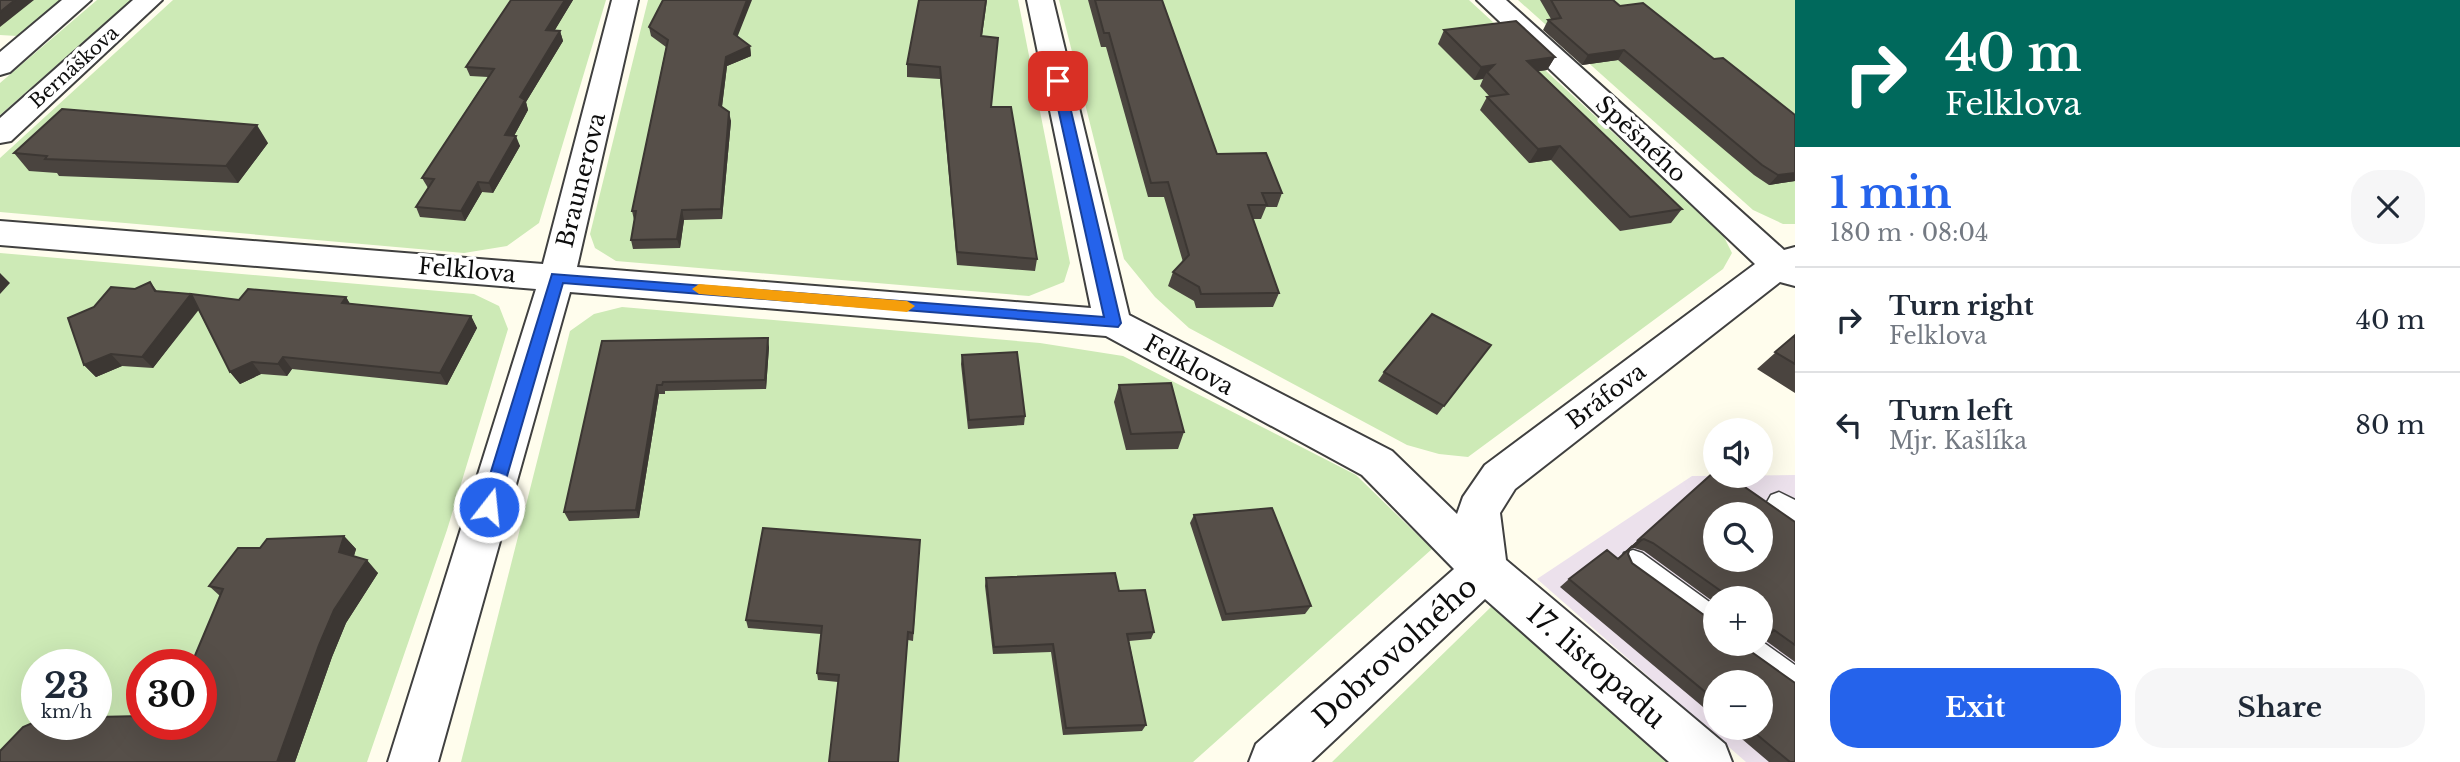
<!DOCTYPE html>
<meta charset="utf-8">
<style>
body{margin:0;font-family:"Libre Baskerville",serif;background:#f6f6f7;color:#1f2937;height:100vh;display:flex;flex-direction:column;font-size:26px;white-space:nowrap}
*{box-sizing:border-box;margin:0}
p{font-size:23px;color:#747a83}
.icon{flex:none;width:38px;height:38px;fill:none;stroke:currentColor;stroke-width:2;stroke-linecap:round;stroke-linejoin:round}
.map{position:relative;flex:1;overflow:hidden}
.panel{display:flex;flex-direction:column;background:#fff;width:665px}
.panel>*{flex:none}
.hud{background:#00695c;color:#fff;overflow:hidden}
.buttons{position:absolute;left:1703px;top:418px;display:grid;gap:14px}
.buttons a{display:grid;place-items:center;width:70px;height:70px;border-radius:50%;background:#fff;box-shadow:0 7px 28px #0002;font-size:35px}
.speed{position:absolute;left:21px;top:649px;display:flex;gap:14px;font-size:35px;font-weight:700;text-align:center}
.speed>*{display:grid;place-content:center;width:91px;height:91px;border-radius:50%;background:#fff;box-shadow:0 7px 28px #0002;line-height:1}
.speed small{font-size:18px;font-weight:400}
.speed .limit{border:10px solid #d22;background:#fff;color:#111}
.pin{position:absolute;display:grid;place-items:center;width:60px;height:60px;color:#fff;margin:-30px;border-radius:14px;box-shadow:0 4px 10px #0006}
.me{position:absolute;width:77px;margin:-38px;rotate:16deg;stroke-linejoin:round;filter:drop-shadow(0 0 5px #0008)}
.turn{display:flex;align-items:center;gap:24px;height:147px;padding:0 35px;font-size:32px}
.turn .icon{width:91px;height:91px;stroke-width:2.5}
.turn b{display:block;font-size:49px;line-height:60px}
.round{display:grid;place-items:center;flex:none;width:74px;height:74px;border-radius:28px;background:#f6f6f7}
.headline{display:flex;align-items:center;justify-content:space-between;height:119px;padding:0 35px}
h1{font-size:42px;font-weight:800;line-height:52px;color:#2563eb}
.cta{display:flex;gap:14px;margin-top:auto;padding:14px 35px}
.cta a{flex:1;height:80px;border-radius:28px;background:#2563eb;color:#fff;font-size:28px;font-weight:800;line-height:80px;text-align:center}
.cta a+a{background:#f6f6f7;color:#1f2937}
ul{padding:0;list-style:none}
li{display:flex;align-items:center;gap:21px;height:105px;padding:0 35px;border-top:2px solid #e0e1e3}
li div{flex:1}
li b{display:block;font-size:26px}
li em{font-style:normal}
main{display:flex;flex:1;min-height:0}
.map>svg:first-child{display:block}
.industrial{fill:#ece1ec;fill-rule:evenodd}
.green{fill:#cdeab6;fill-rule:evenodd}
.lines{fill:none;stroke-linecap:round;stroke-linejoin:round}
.service-casing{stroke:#404040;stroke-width:3}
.minor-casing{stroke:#404040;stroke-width:4}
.service{fill:#fff;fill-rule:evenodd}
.minor{fill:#fff;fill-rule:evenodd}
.wall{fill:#4a443f}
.shaded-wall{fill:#3c3733}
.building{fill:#564f49;stroke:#3c3733;stroke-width:2;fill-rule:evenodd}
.route{fill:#2563eb;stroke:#184099;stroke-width:2}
.slow{fill:#f59e0b}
.labels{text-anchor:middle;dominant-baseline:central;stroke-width:7;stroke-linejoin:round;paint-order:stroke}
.far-street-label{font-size:19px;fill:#0d0d0d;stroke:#fff}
.street-label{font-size:23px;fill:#0d0d0d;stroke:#fff}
.near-street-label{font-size:28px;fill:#0d0d0d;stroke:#fff}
</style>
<main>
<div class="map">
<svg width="1795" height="762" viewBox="0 0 1795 762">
<rect width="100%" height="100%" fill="#fffded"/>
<!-- industrial -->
<path class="industrial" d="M 1795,475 L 1795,762 L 1746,762 L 1537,579 L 1692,476 ZM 1715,514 L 1760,514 L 1760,560 L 1715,560 ZM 1715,598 L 1760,598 L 1760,644 L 1715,644 ZM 1715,682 L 1760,682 L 1760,728 L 1715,728 Z"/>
<!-- green -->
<path class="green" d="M 0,0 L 62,0 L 17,36 L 0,35 Z
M 97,0 L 131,0 L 0,115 L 0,83 Z
M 173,0 L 606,0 L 539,223 L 507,246 L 464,253 L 0,212 L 0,158 Z
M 648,0 L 1018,0 L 1070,263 L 1064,282 L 1029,296 L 616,261 L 595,248 L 590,234 Z
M 1059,0 L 1469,0 L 1722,233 L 1732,253 L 1723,269 L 1468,457 L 1439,454 L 1407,445 L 1189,328 L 1155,297 L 1124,259 Z
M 1518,0 L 1795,0 L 1795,224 L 1783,224 L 1753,210 Z
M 0,253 L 474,294 L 499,306 L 508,329 L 447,530 L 367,762 L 0,762 ZM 37,665 L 96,665 L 96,724 L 37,724 ZM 142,665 L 201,665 L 201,724 L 142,724 Z
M 622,307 L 1040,343 L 1123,356 L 1356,475 L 1432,549 L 1193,762 L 461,762 L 570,331 L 594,314 Z
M 1492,606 L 1667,762 L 1332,762 Z"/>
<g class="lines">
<defs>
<path id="service" d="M 1779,492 L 1795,500 L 1795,523 L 1771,509 L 1767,502 L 1771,495 Z
M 1633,550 L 1642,553 L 1715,606 L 1715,633 L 1706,629 L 1624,569 L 1621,561 L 1624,553 Z
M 1760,640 L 1795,665 L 1795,694 L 1786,690 L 1736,653 L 1732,644 L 1760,644 Z"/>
<path id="minor" d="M 62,0 L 91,0 L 10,72 L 0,75 L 0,52 Z
M 133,0 L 162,0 L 11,141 L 0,143 L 0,118 Z
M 612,0 L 638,0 L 577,267 L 1091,308 L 1027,0 L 1053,0 L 1129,315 L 1392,451 L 1457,514 L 1463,497 L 1485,465 L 1755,264 L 1477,0 L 1506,0 L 1784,250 L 1795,247 L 1795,286 L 1780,282 L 1515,489 L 1500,513 L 1506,560 L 1725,744 L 1732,762 L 1669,762 L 1485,599 L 1311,762 L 1249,762 L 1256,744 L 1454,569 L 1362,475 L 1106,336 L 570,292 L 438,762 L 388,762 L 536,289 L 0,245 L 0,221 L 543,264 Z"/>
</defs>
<!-- service casing -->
<use href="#service" class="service-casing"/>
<!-- minor casing -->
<use href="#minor" class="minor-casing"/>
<!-- service -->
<use href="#service" class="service"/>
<!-- minor -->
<use href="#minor" class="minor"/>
</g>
<!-- wall -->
<path class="wall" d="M 511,0 L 573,0 L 554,31 L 560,31 L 563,41 L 526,102 L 528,110 L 514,136 L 520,146 L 493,193 L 482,192 L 465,221 L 420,217 L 416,207 L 428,188 L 422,178 L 488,77 L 470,76 L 466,67 Z
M 987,0 L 982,36 L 992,107 L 1037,259 L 1035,271 L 957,265 L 940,79 L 907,77 L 907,64 Z
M 1088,0 L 1162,0 L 1217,154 L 1282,193 L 1277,207 L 1266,207 L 1261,219 L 1253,219 L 1279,293 L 1273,307 L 1196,308 L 1194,301 L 1168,286 L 1173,272 L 1183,262 L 1164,197 L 1148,197 L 1106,47 L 1101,47 Z
M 1540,0 L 1613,0 L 1795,181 L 1769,185 L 1754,175 L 1618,60 L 1582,65 L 1543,30 L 1548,20 L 1551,19 Z
M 649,27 L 738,37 L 750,46 L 751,56 L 727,66 L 722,107 L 731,121 L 722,219 L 684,220 L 680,248 L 633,249 L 631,240 L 634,220 L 632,211 L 666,47 L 651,36 Z
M 1444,30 L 1555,57 L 1547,70 L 1538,71 L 1682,209 L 1671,223 L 1620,231 L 1551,160 L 1529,163 L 1480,110 L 1487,97 L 1490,97 L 1480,86 L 1483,79 L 1474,80 L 1438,44 Z
M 268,143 L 238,183 L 59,176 L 57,173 L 29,171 L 14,153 Z
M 150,282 L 157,291 L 239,300 L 346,297 L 350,304 L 471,316 L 477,328 L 447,385 L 292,369 L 287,376 L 261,374 L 240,384 L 230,372 L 198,309 L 153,368 L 122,366 L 96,377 L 84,365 L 135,289 Z
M 1795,335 L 1795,393 L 1757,369 Z
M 602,341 L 769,347 L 766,389 L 665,391 L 665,394 L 659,394 L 639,518 L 569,521 L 564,512 Z
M 1484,354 L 1437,415 L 1378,381 L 1384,372 Z
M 962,355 L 1025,416 L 1024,425 L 968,429 L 961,364 Z
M 1119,385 L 1184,432 L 1178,449 L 1126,450 L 1114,402 Z
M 1715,471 L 1795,522 L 1795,662 L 1762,638 L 1760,639 L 1760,598 L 1715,598 L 1715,603 L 1644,551 L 1634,548 L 1630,549 L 1628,554 L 1632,563 L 1795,762 L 1769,762 L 1729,728 L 1760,728 L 1715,682 L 1715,717 L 1560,587 L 1569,579 L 1618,558 Z
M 1194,515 L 1311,606 L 1305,614 L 1222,621 L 1190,523 Z
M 344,536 L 356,549 L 354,556 L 378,573 L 346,623 L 332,657 L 295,762 L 0,762 L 201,724 L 220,596 L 209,586 L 260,548 Z
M 920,540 L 913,641 L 908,640 L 838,682 L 818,680 L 817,673 L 821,634 L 748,628 L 746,620 Z
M 986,578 L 1119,591 L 1154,632 L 1151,639 L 1129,641 L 1146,725 L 1142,731 L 1063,735 L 1051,652 L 993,654 L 985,586 Z"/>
<!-- shaded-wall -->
<path class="shaded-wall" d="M 15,0 L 34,0 L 0,27 L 0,12 Z
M 565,0 L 573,0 L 549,40 L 546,30 Z
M 747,0 L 752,0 L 735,43 L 734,34 Z
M 560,31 L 563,41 L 526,102 L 528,110 L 509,145 L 505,135 L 520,97 Z
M 750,46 L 751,56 L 727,66 L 721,114 L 719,105 L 726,57 Z
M 1624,50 L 1618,60 L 1582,65 L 1588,55 Z
M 1555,57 L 1547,70 L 1519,74 L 1527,61 Z
M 1494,65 L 1487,72 L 1483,79 L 1474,80 L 1481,67 Z
M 729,112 L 731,121 L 722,219 L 721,209 Z
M 257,125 L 268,143 L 238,183 L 226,166 Z
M 516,136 L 520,146 L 493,193 L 489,183 Z
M 1560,146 L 1551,160 L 1529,163 L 1538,149 Z
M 1795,173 L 1795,181 L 1769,185 L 1778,175 Z
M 478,182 L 482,192 L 465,221 L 461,211 Z
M 682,210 L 684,220 L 680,248 L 677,239 Z
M 0,273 L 10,283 L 0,294 Z
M 191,294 L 201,307 L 153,368 L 142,357 Z
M 346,297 L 353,309 L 342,303 Z
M 471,316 L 477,328 L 447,385 L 440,373 Z
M 768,338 L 769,347 L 766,389 L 765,380 Z
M 111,354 L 122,366 L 96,377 L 84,365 Z
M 283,357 L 292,369 L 287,376 L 278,364 Z
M 252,362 L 261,374 L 240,384 L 230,372 Z
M 657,385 L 659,394 L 639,518 L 636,510 Z
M 344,536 L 356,549 L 351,565 L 339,552 Z
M 1644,539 L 1634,548 L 1628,549 L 1637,541 Z
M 367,560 L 378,573 L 346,623 L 332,657 L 295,762 L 277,762 L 319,645 L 334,610 Z"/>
<!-- building -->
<path class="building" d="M 0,0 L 15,0 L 0,12 Z
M 511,0 L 565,0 L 546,30 L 560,31 L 520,97 L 525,100 L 505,135 L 516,136 L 489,183 L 478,182 L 461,211 L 416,207 L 434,179 L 422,178 L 494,69 L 466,67 Z
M 663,0 L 747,0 L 734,34 L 750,46 L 726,57 L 719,105 L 729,112 L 721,209 L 682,210 L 677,239 L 631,240 L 636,211 L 632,211 L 668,40 L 649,27 Z
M 919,0 L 986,0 L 981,36 L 998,38 L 991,107 L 1011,107 L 1037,259 L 957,252 L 940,67 L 907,64 Z
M 1095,0 L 1162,0 L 1217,154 L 1266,153 L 1282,193 L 1262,193 L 1267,205 L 1248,205 L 1279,293 L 1201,294 L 1199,287 L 1173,272 L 1189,255 L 1168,182 L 1151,183 L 1109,33 L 1104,33 Z
M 1551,0 L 1613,0 L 1620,6 L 1643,3 L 1714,59 L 1723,58 L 1795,115 L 1795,173 L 1778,175 L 1762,165 L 1624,50 L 1588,55 L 1548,20 L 1561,18 Z
M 1516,21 L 1555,57 L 1527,61 L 1682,209 L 1630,217 L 1560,146 L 1538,149 L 1487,97 L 1508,94 L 1487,72 L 1494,65 L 1481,67 L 1444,30 Z
M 62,109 L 257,125 L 226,166 L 45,159 L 47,156 L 14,153 Z
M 150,282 L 155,291 L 191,294 L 142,357 L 111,354 L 84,365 L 68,318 L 94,307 L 111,287 L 135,289 Z
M 248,289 L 346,297 L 342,303 L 471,316 L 440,373 L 283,357 L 278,364 L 252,362 L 230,372 L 191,294 L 239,300 Z
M 1432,314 L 1491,345 L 1444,406 L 1384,372 Z
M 1795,335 L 1795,364 L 1775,352 Z
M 768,338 L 765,380 L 663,382 L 662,385 L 657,385 L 636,510 L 564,512 L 602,341 Z
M 1017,352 L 1025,416 L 969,420 L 962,355 Z
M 1171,383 L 1184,432 L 1131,434 L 1119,385 Z
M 1715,471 L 1715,476 L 1729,476 L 1795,522 L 1795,645 L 1774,630 L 1770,634 L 1760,634 L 1760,598 L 1728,598 L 1728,596 L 1653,543 L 1644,539 L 1637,541 ZM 1715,514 L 1760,514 L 1760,560 L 1715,560 Z
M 1272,508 L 1311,606 L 1226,614 L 1194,515 Z
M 763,528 L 920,540 L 913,633 L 908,632 L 898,762 L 829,762 L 839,675 L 817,673 L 822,626 L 746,620 Z
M 344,536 L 339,552 L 367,560 L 334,610 L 319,645 L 277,762 L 0,762 L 0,751 L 23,727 L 37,721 L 37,724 L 96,724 L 96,717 L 142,716 L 142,724 L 201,724 L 201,665 L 191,665 L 223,589 L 209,586 L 238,548 L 260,548 L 267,539 Z
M 1630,548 L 1628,554 L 1632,563 L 1715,623 L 1715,644 L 1745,644 L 1746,648 L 1795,683 L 1795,762 L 1790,762 L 1749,728 L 1760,728 L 1760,682 L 1715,682 L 1715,700 L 1569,579 L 1607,550 L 1618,559 Z
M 1115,573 L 1119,591 L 1145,590 L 1154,632 L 1127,634 L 1146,725 L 1066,728 L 1053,644 L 994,647 L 986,578 Z"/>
<!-- route -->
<path class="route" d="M 1058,77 L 1064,81 L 1121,323 L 1118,327 L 563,283 L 498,507 L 495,512 L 489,515 L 483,512 L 480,507 L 552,274 L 1104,317 L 1052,81 Z"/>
<!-- slow -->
<path class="slow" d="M 699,284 L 907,301 L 915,306 L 907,312 L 699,294 L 692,289 Z"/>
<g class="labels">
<!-- far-street labels -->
<g class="far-street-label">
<text transform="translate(74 67) rotate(-42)">Bernáškova</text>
</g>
<!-- street labels -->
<g class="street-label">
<text transform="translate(1641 139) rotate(43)">Spěšného</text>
<text transform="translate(581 180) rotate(-76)">Braunerova</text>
<text transform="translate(467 270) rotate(5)">Felklova</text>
<text transform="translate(1189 365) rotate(29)">Felklova</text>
<text transform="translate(1606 396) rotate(-37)">Bráfova</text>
</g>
<!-- near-street labels -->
<g class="near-street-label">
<text transform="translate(1395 652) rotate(-42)">Dobrovolného</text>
<text transform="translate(1596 666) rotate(41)">17. listopadu</text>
</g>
</g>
</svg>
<div class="buttons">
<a><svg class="icon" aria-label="sound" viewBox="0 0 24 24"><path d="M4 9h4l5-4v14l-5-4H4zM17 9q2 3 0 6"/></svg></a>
<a><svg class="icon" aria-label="search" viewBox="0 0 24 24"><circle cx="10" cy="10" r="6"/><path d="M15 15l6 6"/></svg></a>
<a>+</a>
<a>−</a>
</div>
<div class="speed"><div>23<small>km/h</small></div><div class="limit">30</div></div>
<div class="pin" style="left:1058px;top:81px;background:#d93025"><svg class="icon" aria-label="arrive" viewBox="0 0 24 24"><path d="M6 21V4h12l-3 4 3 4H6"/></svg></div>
<svg class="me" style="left:489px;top:507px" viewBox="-20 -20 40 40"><circle r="17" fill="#2563eb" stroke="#fff" stroke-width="3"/><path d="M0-11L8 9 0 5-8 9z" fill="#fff"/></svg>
</div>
<section class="panel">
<div class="hud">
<div class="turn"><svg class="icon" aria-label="right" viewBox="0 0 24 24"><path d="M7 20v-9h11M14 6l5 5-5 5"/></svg><div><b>40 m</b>Felklova</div></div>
</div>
<div class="headline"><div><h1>1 min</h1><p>180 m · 08:04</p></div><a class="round"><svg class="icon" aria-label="close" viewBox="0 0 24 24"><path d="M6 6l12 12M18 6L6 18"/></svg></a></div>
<ul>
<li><svg class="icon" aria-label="right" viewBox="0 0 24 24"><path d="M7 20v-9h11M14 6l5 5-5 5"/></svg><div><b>Turn right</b><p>Felklova</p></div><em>40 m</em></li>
<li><svg class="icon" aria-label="left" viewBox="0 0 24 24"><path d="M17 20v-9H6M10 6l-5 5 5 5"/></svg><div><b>Turn left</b><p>Mjr. Kašlíka</p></div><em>80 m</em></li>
</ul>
<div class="cta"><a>Exit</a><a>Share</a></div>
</section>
</main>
